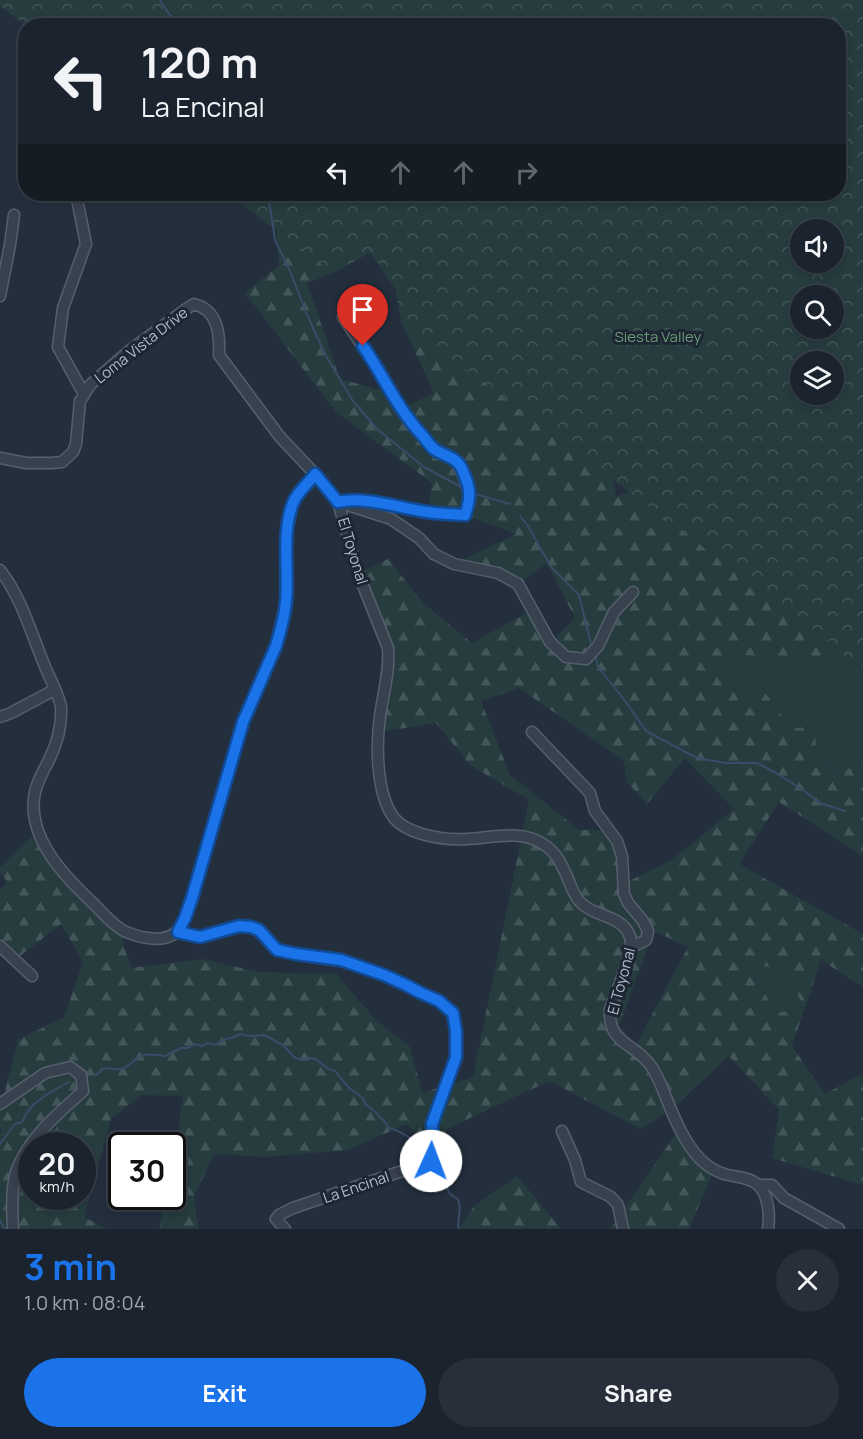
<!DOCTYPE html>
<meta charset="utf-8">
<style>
body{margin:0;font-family:Manrope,sans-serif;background:#282f3a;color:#f1f3f6;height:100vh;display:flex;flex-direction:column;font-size:22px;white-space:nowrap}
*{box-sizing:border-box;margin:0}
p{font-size:20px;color:#a0a4aa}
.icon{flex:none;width:33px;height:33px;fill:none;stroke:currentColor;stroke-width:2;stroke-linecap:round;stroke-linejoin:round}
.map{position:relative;height:1229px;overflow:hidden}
.side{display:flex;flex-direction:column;background:#1b232e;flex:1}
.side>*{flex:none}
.top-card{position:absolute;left:18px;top:18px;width:828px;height:183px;border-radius:24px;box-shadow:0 3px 9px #0003,0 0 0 2px #39404a;background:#1b232e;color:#f1f3f6;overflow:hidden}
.buttons{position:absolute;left:790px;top:219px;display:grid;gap:12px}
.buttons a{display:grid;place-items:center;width:54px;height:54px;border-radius:50%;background:#1b232e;box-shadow:0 3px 9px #0003,0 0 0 2px #39404a;font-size:30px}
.speed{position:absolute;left:18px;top:1132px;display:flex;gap:12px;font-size:30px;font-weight:700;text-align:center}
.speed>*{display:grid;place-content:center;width:78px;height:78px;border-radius:50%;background:#1b232e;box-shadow:0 3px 9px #0003,0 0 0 2px #39404a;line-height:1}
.speed small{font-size:15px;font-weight:400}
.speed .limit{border:3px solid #111;border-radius:9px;background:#fff;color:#111}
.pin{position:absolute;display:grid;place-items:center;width:51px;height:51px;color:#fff;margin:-62px -26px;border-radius:50% 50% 50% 0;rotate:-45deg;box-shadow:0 0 6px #0007}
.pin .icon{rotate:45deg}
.me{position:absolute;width:66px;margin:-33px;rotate:2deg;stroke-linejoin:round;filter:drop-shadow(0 0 4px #0008)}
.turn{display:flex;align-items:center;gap:21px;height:126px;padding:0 24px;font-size:27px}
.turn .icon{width:78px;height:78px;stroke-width:2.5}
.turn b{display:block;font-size:42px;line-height:51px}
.lanes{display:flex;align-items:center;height:57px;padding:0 24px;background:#0003;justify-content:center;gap:30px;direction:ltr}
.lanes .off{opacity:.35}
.round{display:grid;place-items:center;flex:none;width:63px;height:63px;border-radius:32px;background:#282f3a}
.headline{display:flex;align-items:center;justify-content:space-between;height:102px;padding:0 24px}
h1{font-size:36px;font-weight:700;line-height:45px;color:#1a73e8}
.primary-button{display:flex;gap:12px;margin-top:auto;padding:12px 24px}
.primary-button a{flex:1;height:69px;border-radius:36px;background:#1a73e8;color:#fff;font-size:24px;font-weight:700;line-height:69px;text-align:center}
.primary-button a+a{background:#282f3a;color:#f1f3f6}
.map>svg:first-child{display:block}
.grass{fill:#263c3f}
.forest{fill:url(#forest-firs);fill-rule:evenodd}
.park{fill:url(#park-crowns);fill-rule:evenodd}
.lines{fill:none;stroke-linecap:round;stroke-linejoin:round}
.stream{stroke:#394c67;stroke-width:2}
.street-casing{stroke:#565f6c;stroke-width:13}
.street{stroke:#38414e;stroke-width:10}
.route-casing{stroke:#114b97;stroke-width:15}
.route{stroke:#1a73e8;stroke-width:10}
.labels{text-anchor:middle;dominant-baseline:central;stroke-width:6;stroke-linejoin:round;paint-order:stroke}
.park-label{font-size:15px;fill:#6b9a76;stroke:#1d2633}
.street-label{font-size:15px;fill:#b4bcc9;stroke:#1d2633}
</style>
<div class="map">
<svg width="863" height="1229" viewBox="0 0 863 1229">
<defs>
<pattern id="forest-firs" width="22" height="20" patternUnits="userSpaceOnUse" patternTransform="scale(1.5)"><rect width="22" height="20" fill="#263c3f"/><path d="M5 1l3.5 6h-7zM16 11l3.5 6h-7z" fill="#435659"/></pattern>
<pattern id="park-crowns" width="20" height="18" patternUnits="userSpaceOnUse" patternTransform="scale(1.5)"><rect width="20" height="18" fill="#263c3f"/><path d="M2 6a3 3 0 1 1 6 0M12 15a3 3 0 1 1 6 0" fill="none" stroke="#435659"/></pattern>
</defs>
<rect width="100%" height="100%" fill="#242f3e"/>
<!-- grass -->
<path class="grass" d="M 863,556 L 863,759 L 839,776 L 791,728 L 759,684 L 735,692 L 728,666 L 745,655 L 783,659 Z
M 747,964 L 780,968 L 806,1006 L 777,1013 Z"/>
<!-- forest -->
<path class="forest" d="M 229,194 L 838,194 L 841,220 L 801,230 L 801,328 L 834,328 L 863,337 L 805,353 L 613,480 L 616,497 L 629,492 L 667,488 L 847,655 L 823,665 L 745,655 L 728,666 L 735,692 L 759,684 L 791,728 L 815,727 L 816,753 L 838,776 L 863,759 L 863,856 L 779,802 L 739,864 L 863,934 L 863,987 L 821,960 L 792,1046 L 825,1094 L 863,1073 L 863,1185 L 772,1158 L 779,1110 L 729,1056 L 671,1110 L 641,1129 L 549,1081 L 447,1129 L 438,1159 L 407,1124 L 347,1150 L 265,1157 L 214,1154 L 194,1196 L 198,1227 L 200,1229 L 159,1229 L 166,1197 L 172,1197 L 173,1167 L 183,1096 L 141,1095 L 111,1119 L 84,1217 L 107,1229 L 0,1229 L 0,1133 L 2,1131 L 0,1127 L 0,1104 L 2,1103 L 18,1040 L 64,1017 L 83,962 L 61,924 L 15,960 L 0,946 L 0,890 L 7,882 L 0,871 L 0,867 L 38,830 L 53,859 L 123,930 L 123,944 L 131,968 L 203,959 L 258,972 L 336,974 L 377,1021 L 410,1047 L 422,1093 L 473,1077 L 529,800 L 470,765 L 436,723 L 379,732 L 388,655 L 358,573 L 388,559 L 424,604 L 472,643 L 533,609 L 551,642 L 575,618 L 547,563 L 518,584 L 454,564 L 516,534 L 465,515 L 428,512 L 432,483 L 337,413 L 245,293 L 279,265 L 276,230 ZM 370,252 L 396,290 L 401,321 L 434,393 L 402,409 L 391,393 L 340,379 L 307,283 L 333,273 ZM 519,688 L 623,760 L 627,782 L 647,804 L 685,758 L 734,809 L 672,860 L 625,883 L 622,853 L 604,830 L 579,830 L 510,775 L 481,701 ZM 654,931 L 688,947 L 636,1045 L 619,1026 ZM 747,965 L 780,968 L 805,1007 L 777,1013 ZM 32,1146 L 82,1146 L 82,1197 L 32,1197 Z
M 679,1129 L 714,1170 L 689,1229 L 609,1229 L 612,1227 Z
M 517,1176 L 561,1229 L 459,1229 L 474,1206 Z"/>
<!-- park -->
<path class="park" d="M 0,0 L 863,0 L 863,667 L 401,321 L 396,290 L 371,252 L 333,273 L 229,194 L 838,194 L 838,26 L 26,26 L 0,6 ZM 801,230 L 834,230 L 834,262 L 801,262 ZM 801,296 L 834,296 L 834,328 L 801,328 ZM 801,362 L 834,362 L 834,394 L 801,394 Z"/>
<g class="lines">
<!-- stream -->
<path class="stream" d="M 160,0 L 169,14 L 182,26
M 266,194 L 270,207 L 275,240 L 290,271 L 308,317 L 326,356 L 353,401 L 377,429 L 424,467 L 465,489
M 472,493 L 510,504
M 520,516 L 528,526 L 551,567 L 579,595 L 591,644
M 596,658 L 598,667 L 626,702 L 646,731 L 697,758 L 726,763 L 757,763 L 778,774 L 803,790 L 820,803 L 845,811
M 95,1075 L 99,1073 L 102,1069 C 108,1067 115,1070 121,1069 C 129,1067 134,1059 141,1056 C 148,1053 158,1055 165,1056 L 181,1048 L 187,1048 L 195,1044 L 201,1046 L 208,1043 C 216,1047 218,1042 226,1039 C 232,1037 235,1038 240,1034 L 250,1036 L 264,1035 L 283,1045 L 295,1058 L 304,1060 C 320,1053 320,1069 335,1071 L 349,1088 L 363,1098 L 365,1104 C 374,1110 383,1119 389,1128 C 400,1130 417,1142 425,1150
M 0,1144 L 15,1124 L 22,1122 C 30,1104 40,1099 56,1089 C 61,1087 64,1084 69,1082
M 437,1162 L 437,1169 L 441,1171 C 442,1177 447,1189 450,1194 C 452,1196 456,1197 458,1200 C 463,1209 456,1220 459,1229
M 0,1221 L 5,1229"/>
<defs>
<path id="street" d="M 76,194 L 86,244 L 63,308 L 58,347 L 84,394
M 0,296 L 10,245 L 14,215
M 343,317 L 372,360 L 391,393 L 415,428 L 435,449 L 459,463 L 469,491 L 470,501 L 465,515 L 428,512 L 399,506 L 349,500 L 345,501
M 0,458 L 26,463 L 51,463 L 62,462 L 73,452 L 76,444 L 80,401 L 90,385 L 129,351 L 186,309 L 194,304 C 218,310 220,334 219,355 L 280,437 L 315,474 L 338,502 L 358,573 L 388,648 C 390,671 383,694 380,716 C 376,745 376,794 394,818 C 401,827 412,831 422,834 C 436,838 451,840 467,839 C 492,838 520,829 543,844 C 558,853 564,869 570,884 C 573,891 576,899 582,904 C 592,913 607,915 618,922 C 639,935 630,956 623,975 C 619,986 615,998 610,1009 C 608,1045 633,1041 651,1066 C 657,1074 661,1085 665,1095 C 674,1117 683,1141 700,1159 C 707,1166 715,1171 724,1174 C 735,1177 750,1177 758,1185 C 769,1195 770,1216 768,1229
M 338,502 L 391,519 L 419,538 L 434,554 L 454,564 L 498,573 L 518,584 L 550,642 L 566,657 L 586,659 L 598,646 L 614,612 L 633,592
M 0,570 C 22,598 32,636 46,669 C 51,681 59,695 61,707 C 62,725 57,744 49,760 C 43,772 35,785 34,798 C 29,841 67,879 95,905 C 103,914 112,923 122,930 C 130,934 139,937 148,938 C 181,943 183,922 192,898 L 243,722 L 276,646 L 279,634 L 286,601 L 286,536 L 292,506 L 300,490 L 308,484 L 315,474
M 0,717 L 11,713 L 54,690
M 532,732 L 590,793 L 595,811 L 617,841 L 622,856 L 624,894 L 628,903 L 643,921 L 648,931 L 646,940 L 632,947
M 178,932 L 200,937 L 239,926 L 251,927 L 259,930 L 277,950 L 296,954 L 341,960 L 384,975 L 439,1001 L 453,1013 L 456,1031 L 456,1057 L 432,1124 L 433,1147 L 431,1161 L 420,1166 L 399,1172 L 293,1208 L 279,1215 L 276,1219 L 285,1229
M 0,946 L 32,976
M 0,1104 L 45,1073 L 70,1067 L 81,1075 L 83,1091 C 58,1114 30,1136 17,1169 C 11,1184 12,1212 13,1229
M 562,1131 L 575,1160 L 581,1182 L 611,1197 L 618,1205 L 623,1229
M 758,1185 L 772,1185 L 784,1198 L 839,1229"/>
</defs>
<!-- street casing -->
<use href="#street" class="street-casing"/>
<!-- street -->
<use href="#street" class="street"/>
</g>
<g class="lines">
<defs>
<path id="route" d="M 363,346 C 383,375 397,408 422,435 C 426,439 429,445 434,449 C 442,455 456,457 461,467 C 470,486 472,495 465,515 C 453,514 440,514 427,512 C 399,508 365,496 338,502 L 315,474 C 308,484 298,491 293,503 C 281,534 289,569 286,601 C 285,616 280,632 276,646 L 243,722 L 192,898 L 185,918 L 178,932 L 200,937 L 239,926 L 251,927 L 259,930 L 277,950 L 296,954 L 341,960 L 384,975 L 406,985 L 421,993 L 439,1001 L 453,1013 L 456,1031 L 456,1057 L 432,1124 L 433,1147 L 431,1161"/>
</defs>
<!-- route casing -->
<use href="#route" class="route-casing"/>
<!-- route -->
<use href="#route" class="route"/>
</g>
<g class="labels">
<!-- park labels -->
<g class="park-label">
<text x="658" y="336">Siesta Valley</text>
</g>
<!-- street labels -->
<g class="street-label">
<text transform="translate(141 345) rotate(-38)">Loma Vista Drive</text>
<text transform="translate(353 551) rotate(73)">El Toyonal</text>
<text transform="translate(621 981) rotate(-75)">El Toyonal</text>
<text transform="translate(356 1187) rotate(-19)">La Encinal</text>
</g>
</g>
</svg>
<div class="buttons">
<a><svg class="icon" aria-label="sound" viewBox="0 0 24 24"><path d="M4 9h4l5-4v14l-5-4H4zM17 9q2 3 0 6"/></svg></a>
<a><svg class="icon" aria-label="search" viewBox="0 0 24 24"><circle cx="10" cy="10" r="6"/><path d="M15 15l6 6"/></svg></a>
<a><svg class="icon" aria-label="layers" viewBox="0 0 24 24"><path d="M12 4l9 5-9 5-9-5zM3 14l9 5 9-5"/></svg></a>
</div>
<div class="speed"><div>20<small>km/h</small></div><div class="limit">30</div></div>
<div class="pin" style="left:363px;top:346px;background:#d93025"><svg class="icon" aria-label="arrive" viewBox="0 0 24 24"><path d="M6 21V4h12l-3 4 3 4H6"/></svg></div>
<svg class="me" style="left:431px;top:1161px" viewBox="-20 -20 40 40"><circle r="19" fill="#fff"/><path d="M0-13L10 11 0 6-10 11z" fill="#1a73e8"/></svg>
<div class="top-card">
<div class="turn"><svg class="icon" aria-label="left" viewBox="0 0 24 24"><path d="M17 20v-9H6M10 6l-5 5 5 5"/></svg><div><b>120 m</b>La Encinal</div></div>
<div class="lanes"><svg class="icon" aria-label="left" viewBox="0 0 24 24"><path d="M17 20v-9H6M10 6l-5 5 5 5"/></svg><svg class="icon off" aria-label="ahead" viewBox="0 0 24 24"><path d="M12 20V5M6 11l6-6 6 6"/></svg><svg class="icon off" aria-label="ahead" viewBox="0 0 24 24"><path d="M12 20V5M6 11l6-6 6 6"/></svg><svg class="icon off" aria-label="right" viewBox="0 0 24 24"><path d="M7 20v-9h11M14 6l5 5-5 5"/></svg></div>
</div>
</div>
<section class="side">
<div class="headline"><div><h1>3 min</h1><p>1.0 km · 08:04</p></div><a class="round"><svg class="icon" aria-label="close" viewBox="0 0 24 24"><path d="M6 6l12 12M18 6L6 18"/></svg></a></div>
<div class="primary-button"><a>Exit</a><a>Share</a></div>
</section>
